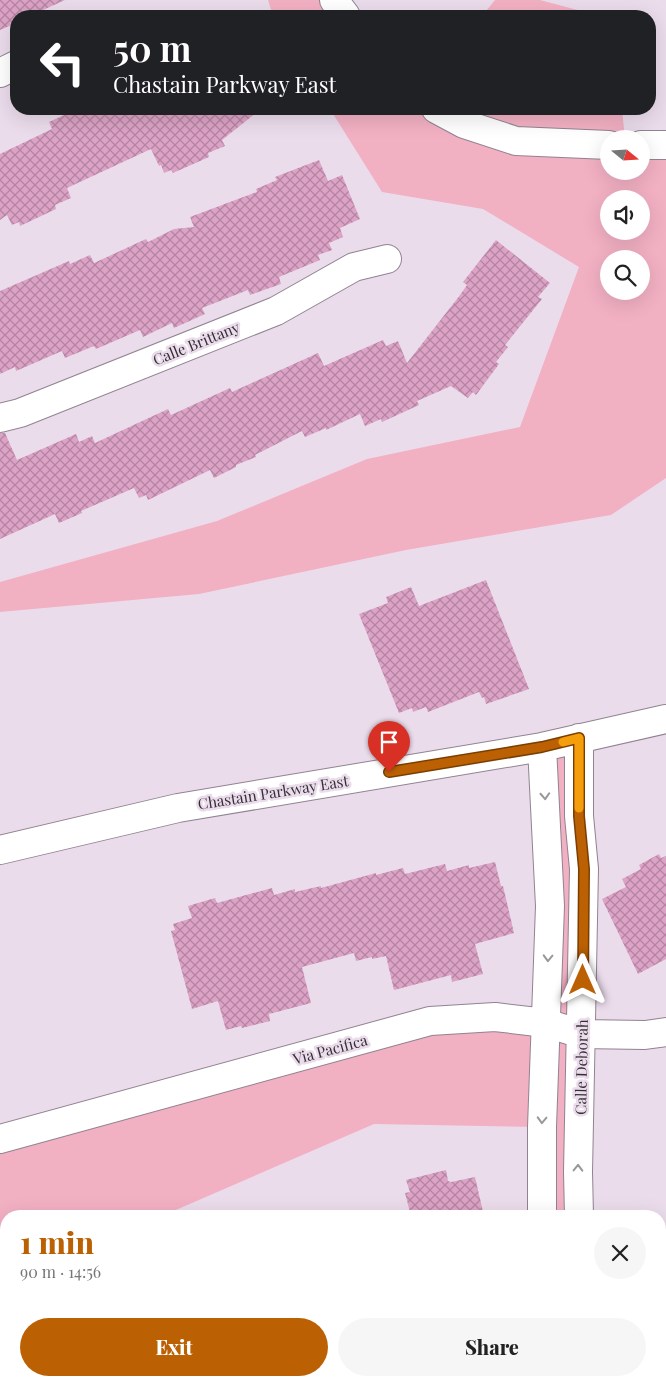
<!DOCTYPE html>
<meta charset="utf-8">
<style>
body{margin:0;font-family:"Playfair Display",serif;background:#f6f6f6;color:#222;height:100vh;display:flex;flex-direction:column;font-size:19px;white-space:nowrap}
*{box-sizing:border-box;margin:0}
p{font-size:16px;color:#767676}
.icon{flex:none;width:28px;height:28px;fill:none;stroke:currentColor;stroke-width:2;stroke-linecap:round;stroke-linejoin:round}
.map{position:relative;flex:1;overflow:hidden}
.drawer{position:absolute;left:0px;top:1210px;width:666px;height:176px;display:flex;flex-direction:column;background:#fff;border-radius:20px 20px 0 0;box-shadow:0 5px 20px #0002}
.drawer>*{flex:none}
.top-card{position:absolute;left:10px;top:10px;width:646px;height:105px;border-radius:20px;box-shadow:0 5px 20px #0002;background:#202124;color:#fff;overflow:hidden}
.needle{width:32px;rotate:108deg}
.tools{position:absolute;left:600px;top:130px;display:grid;gap:10px}
.tools a{display:grid;place-items:center;width:50px;height:50px;border-radius:50%;background:#fff;box-shadow:0 5px 20px #0002;font-size:25px}
.pin{position:absolute;display:grid;place-items:center;width:42px;height:42px;color:#fff;margin:-51px -21px;border-radius:50% 50% 50% 0;rotate:-45deg;box-shadow:0 0 5px #0007}
.pin .icon{rotate:45deg}
.me{position:absolute;width:55px;margin:-28px;rotate:0deg;stroke-linejoin:round;filter:drop-shadow(0 0 4px #0008)}
.turn{display:flex;align-items:center;gap:18px;height:105px;padding:0 20px;font-size:22px}
.turn .icon{width:65px;height:65px;stroke-width:2.5}
.turn b{display:block;font-size:35px;line-height:42px}
.round{display:grid;place-items:center;flex:none;width:52px;height:52px;border-radius:26px;background:#f6f6f6}
.overview{display:flex;align-items:center;justify-content:space-between;height:85px;padding:0 20px}
h1{font-size:30px;font-weight:800;line-height:38px;color:#bb6003}
.action{display:flex;gap:10px;margin-top:auto;padding:10px 20px}
.action a{flex:1;height:58px;border-radius:30px;background:#bb6003;color:#fff;font-size:20px;font-weight:800;line-height:58px;text-align:center}
.action a+a{background:#f6f6f6;color:#222}
.map>svg:first-child{display:block}
.grass{fill:#f2b0c3;fill-rule:evenodd}
.building{fill:url(#building-cross-hatch)}
.lines{fill:none;stroke-linecap:round;stroke-linejoin:round}
.minor-casing{stroke:#918391;stroke-width:30}
.minor{stroke:#fff;stroke-width:28}
.oneway{stroke:#9a979a}
.route-casing{stroke:#7a3e02;stroke-width:12}
.route{stroke:#bb6003;stroke-width:9}
.slow{stroke:#f59e0b;stroke-width:9}
.labels{text-anchor:middle;dominant-baseline:central;stroke-width:5;stroke-linejoin:round;paint-order:stroke}
.street-label{font-size:15px;fill:#352f35;stroke:#ebdcec}
</style>
<div class="map">
<svg width="666" height="1386" viewBox="0 0 666 1386">
<defs>
<pattern id="building-cross-hatch" width="8" height="8" patternUnits="userSpaceOnUse" patternTransform="scale(1.25)"><rect width="8" height="8" fill="#dda3c6"/><path d="M0 0l8 8M0 8l8-8" fill="none" stroke="#b485a2"/></pattern>
</defs>
<rect width="100%" height="100%" fill="#ebdcec"/>
<!-- grass -->
<path class="grass" d="M 268,0 L 334,0 L 346,16 L 273,16 Z
M 495,0 L 540,0 L 600,16 L 482,16 Z
M 330,109 L 622,109 L 625,139 L 609,139 L 609,171 L 641,171 L 641,145 L 666,145 L 666,478 L 611,515 L 406,550 L 199,594 L 0,612 L 0,582 L 217,521 L 367,459 L 520,427 L 579,267 L 483,209 L 382,192 ZM 609,199 L 641,199 L 641,231 L 609,231 ZM 609,259 L 641,259 L 641,291 L 609,291 Z
M 579,738 L 579,1216 L 542,1216 L 542,1127 L 374,1124 L 162,1216 L 6,1216 L 6,1299 L 0,1302 L 0,1139 L 430,1021 L 546,1022 L 542,747 Z
M 666,1336 L 666,1386 L 320,1386 L 338,1380 L 660,1380 L 660,1337 Z"/>
<!-- building -->
<path class="building" d="M 0,0 L 65,0 L 30,16 L 16,16 L 16,23 L 0,30 Z
M 77,109 L 261,109 L 222,140 L 225,146 L 208,153 L 209,157 L 173,173 L 171,170 L 164,173 L 161,165 L 159,166 L 151,149 L 67,188 L 71,198 L 55,205 L 56,209 L 20,226 L 19,222 L 12,225 L 7,215 L 0,220 L 0,154 L 52,129 L 49,122 Z
M 319,160 L 328,181 L 342,175 L 360,219 L 340,228 L 343,237 L 329,243 L 332,250 L 318,255 L 320,260 L 279,277 L 281,284 L 250,295 L 248,290 L 202,308 L 205,314 L 174,328 L 172,323 L 143,337 L 140,330 L 96,349 L 94,346 L 65,358 L 62,351 L 16,371 L 15,367 L 0,374 L 0,291 L 69,261 L 70,264 L 90,255 L 94,263 L 146,239 L 148,242 L 174,229 L 194,227 L 190,217 L 257,192 L 256,189 L 277,180 L 275,177 Z
M 496,240 L 550,283 L 538,297 L 542,299 L 505,345 L 508,347 L 496,362 L 499,364 L 476,395 L 473,392 L 468,398 L 451,386 L 417,401 L 419,405 L 382,422 L 381,419 L 365,426 L 360,414 L 326,430 L 326,428 L 305,437 L 302,431 L 255,455 L 256,457 L 236,465 L 236,467 L 214,478 L 210,470 L 148,500 L 146,495 L 139,498 L 134,488 L 81,511 L 82,513 L 59,523 L 55,514 L 0,539 L 0,433 L 5,433 L 17,460 L 76,434 L 79,442 L 92,436 L 95,443 L 168,409 L 171,415 L 230,388 L 232,392 L 318,353 L 324,366 L 383,340 L 386,346 L 398,341 L 407,363 L 460,295 L 467,285 L 463,282 Z
M 486,580 L 529,689 L 486,704 L 484,697 L 482,698 L 479,692 L 428,712 L 426,707 L 413,712 L 412,708 L 399,713 L 359,614 L 388,603 L 386,597 L 411,587 L 419,606 Z
M 659,854 L 661,858 L 666,856 L 666,959 L 638,974 L 602,899 L 626,887 L 622,879 L 641,869 L 639,865 Z
M 495,862 L 501,886 L 503,886 L 514,933 L 475,944 L 483,974 L 452,982 L 451,975 L 394,990 L 386,956 L 372,959 L 372,957 L 356,961 L 354,953 L 302,967 L 311,1003 L 269,1014 L 270,1021 L 242,1028 L 241,1026 L 226,1030 L 218,1001 L 192,1009 L 171,931 L 175,930 L 173,924 L 192,918 L 188,906 L 215,898 L 217,903 L 272,888 L 274,895 L 295,889 L 295,892 L 321,886 L 321,888 L 376,873 L 376,875 L 403,868 L 405,874 L 445,864 L 447,871 L 469,865 L 469,868 Z
M 446,1170 L 448,1181 L 451,1182 L 475,1177 L 484,1216 L 411,1216 L 405,1193 L 410,1192 L 406,1180 Z"/>
<g class="lines">
<defs>
<path id="minor" d="M 334,0 L 346,16
M 0,73 L 16,65
M 436,109 L 464,124 L 516,141 L 609,145
M 641,145 L 666,145
M 0,418 L 20,413 L 276,311 L 354,267 L 387,259
M 0,850 L 178,808 L 542,747 L 666,719
M 0,1139 L 430,1021 L 495,1017 L 546,1023 L 581,1034 L 645,1035 L 666,1032
M 542,1216 L 542,1127 L 550,906 L 542,747
M 579,1216 L 578,1172 L 584,869 L 579,816 L 579,738
M 660,1337 L 666,1336
M 539,1380 L 545,1386
M 320,1386 L 338,1380
M 603,1386 L 608,1380"/>
</defs>
<!-- minor casing -->
<use href="#minor" class="minor-casing"/>
<!-- minor -->
<use href="#minor" class="minor"/>
</g>
<!-- one-way arrows -->
<defs><path id="oneway-chevron" d="M-2-3.5L2.5 0L-2 3.5" fill="none" stroke-width="1.6" stroke-linecap="round" stroke-linejoin="round" transform="scale(1.25)"/></defs>
<g class="oneway">
<use href="#oneway-chevron" transform="translate(545 796) rotate(87)"/>
<use href="#oneway-chevron" transform="translate(548 958) rotate(92)"/>
<use href="#oneway-chevron" transform="translate(542 1120) rotate(92)"/>
<use href="#oneway-chevron" transform="translate(578 1168) rotate(-89)"/>
</g>
<g class="lines">
<defs>
<path id="route" d="M 389,772 L 542,747 L 579,738 L 579,816 L 584,869 L 583,980"/>
</defs>
<!-- route casing -->
<use href="#route" class="route-casing"/>
<!-- route -->
<use href="#route" class="route"/>
<!-- slow -->
<path class="slow" d="M 563,742 L 579,738 L 579,808"/>
</g>
<g class="labels">
<!-- street labels -->
<g class="street-label">
<text transform="translate(196 343) rotate(-22)">Calle Brittany</text>
<text transform="translate(273 792) rotate(-9)">Chastain Parkway East</text>
<text transform="translate(330 1049) rotate(-15)">Via Pacifica</text>
<text transform="translate(581 1067) rotate(-89)">Calle Deborah</text>
</g>
</g>
</svg>
<div class="tools">
<a><svg class="needle" viewBox="-14 -14 28 28"><path d="M0-13l5 13h-10z" fill="#e53935"/><path d="M0 13l5-13h-10z" fill="#767676"/></svg></a>
<a><svg class="icon" aria-label="sound" viewBox="0 0 24 24"><path d="M4 9h4l5-4v14l-5-4H4zM17 9q2 3 0 6"/></svg></a>
<a><svg class="icon" aria-label="search" viewBox="0 0 24 24"><circle cx="10" cy="10" r="6"/><path d="M15 15l6 6"/></svg></a>
</div>
<div class="pin" style="left:389px;top:772px;background:#d93025"><svg class="icon" aria-label="arrive" viewBox="0 0 24 24"><path d="M6 21V4h12l-3 4 3 4H6"/></svg></div>
<svg class="me" style="left:583px;top:980px" viewBox="-20 -20 40 40"><path d="M0-17L14 15 0 8-14 15z" fill="#bb6003" stroke="#fff" stroke-width="4"/></svg>
<div class="top-card">
<div class="turn"><svg class="icon" aria-label="left" viewBox="0 0 24 24"><path d="M17 20v-9H6M10 6l-5 5 5 5"/></svg><div><b>50 m</b>Chastain Parkway East</div></div>
</div>
<section class="drawer">
<div class="overview"><div><h1>1 min</h1><p>90 m · 14:56</p></div><a class="round"><svg class="icon" aria-label="close" viewBox="0 0 24 24"><path d="M6 6l12 12M18 6L6 18"/></svg></a></div>
<div class="action"><a>Exit</a><a>Share</a></div>
</section>
</div>
